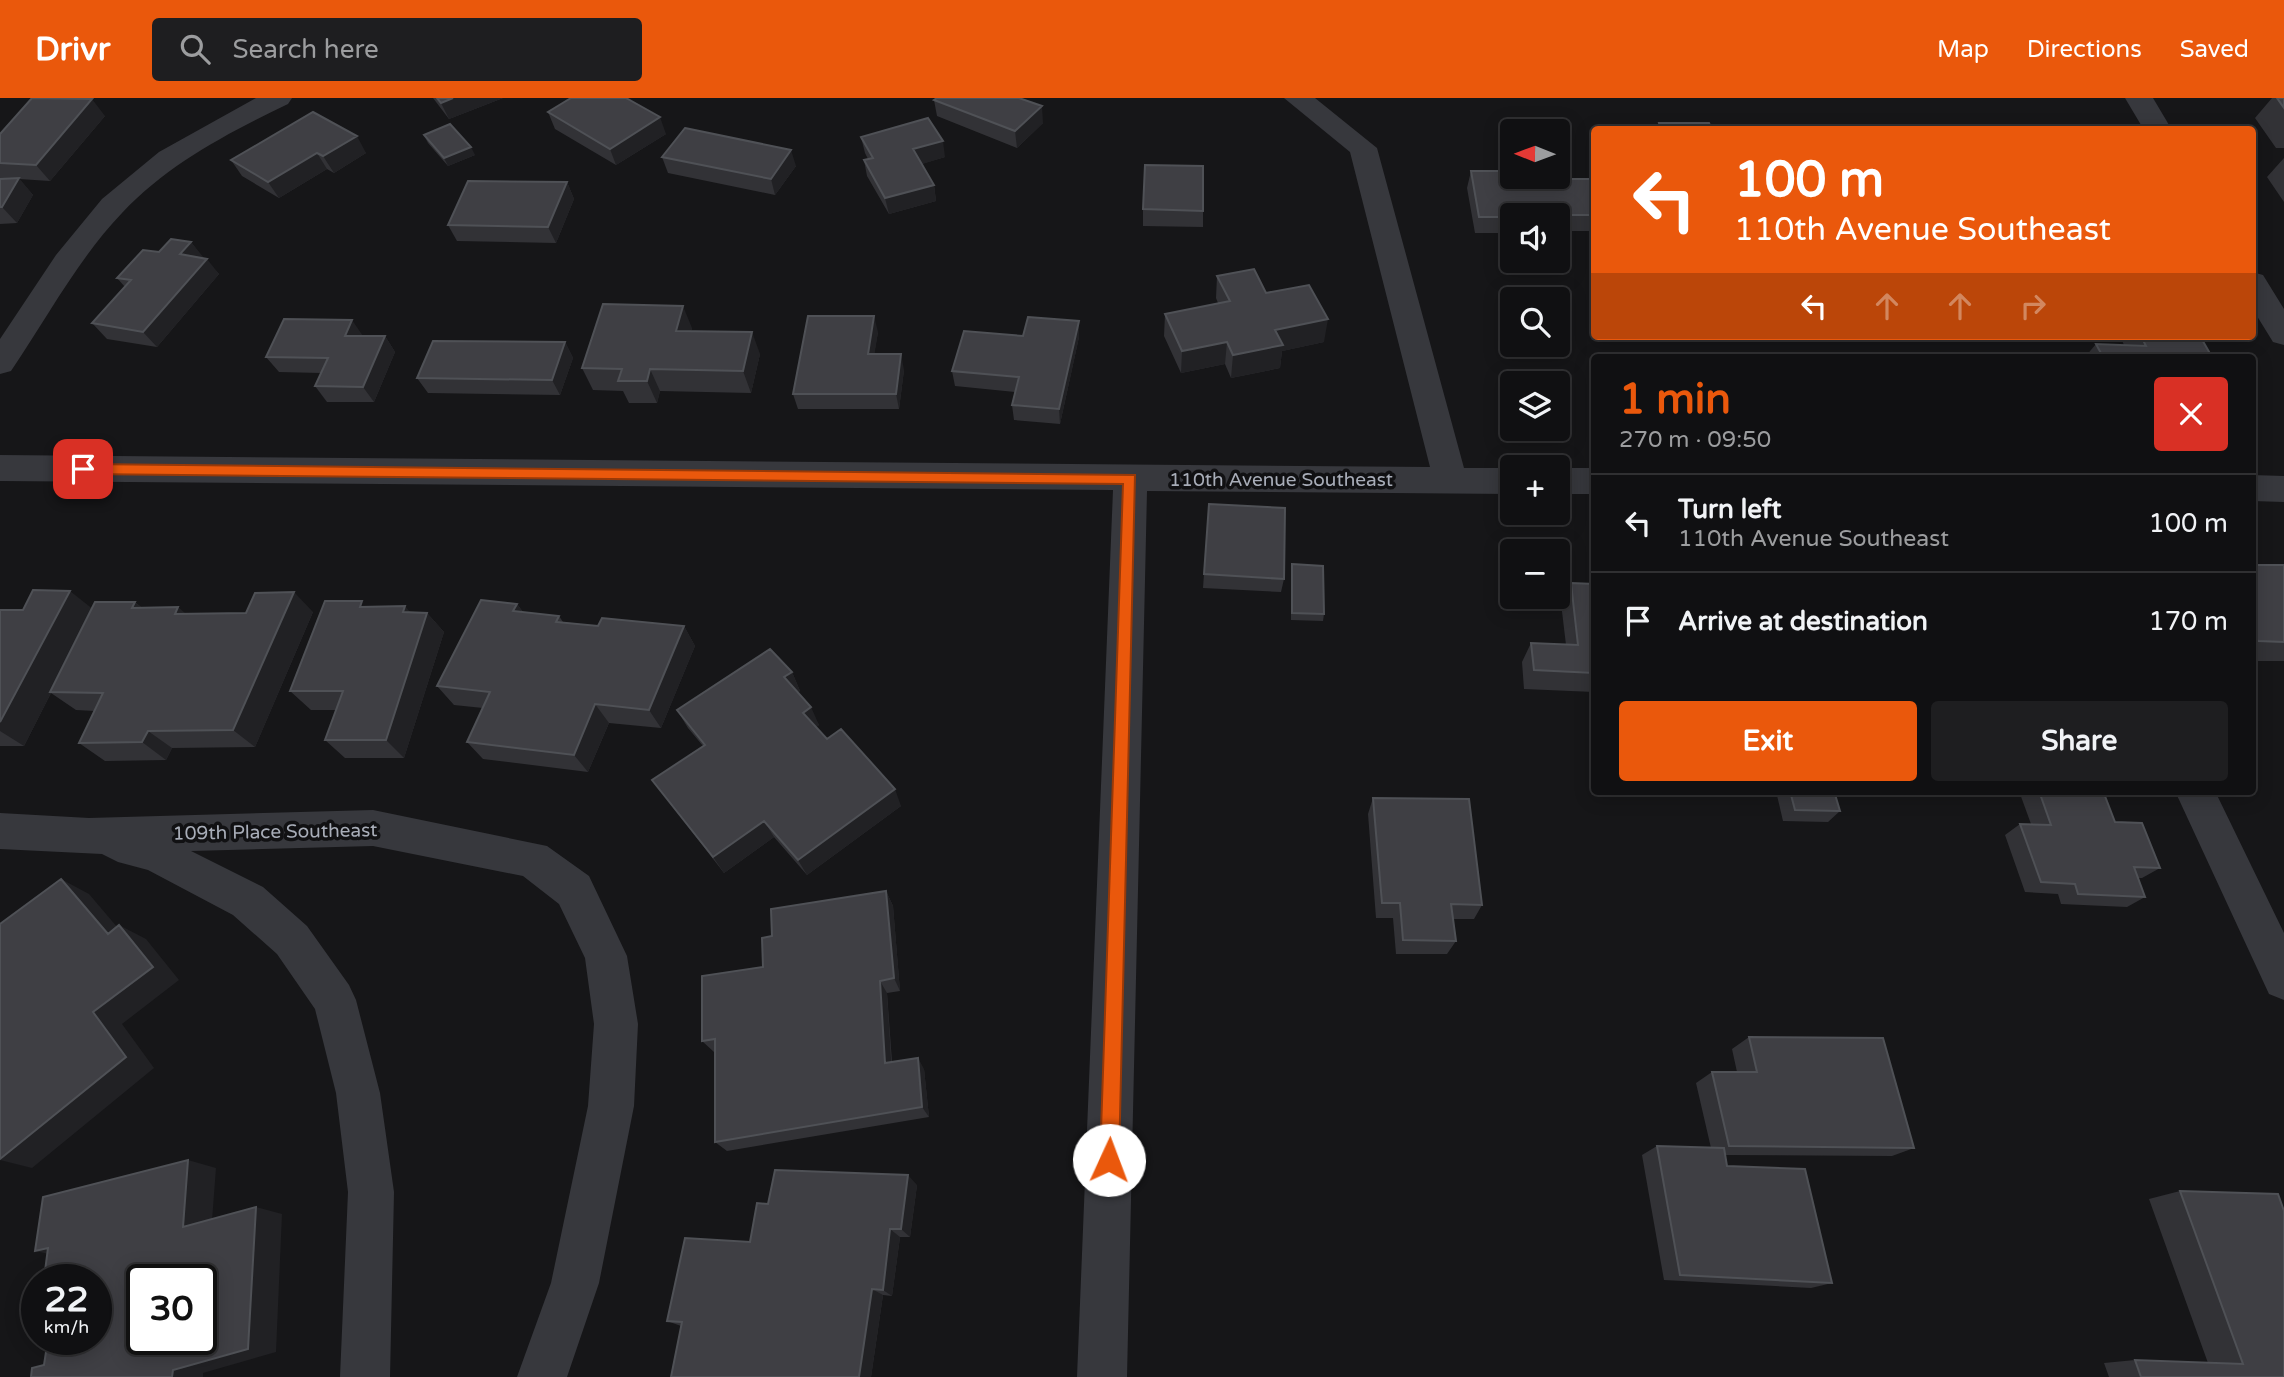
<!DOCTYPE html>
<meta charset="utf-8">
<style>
body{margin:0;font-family:"Varela Round",sans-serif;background:#1e1e20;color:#f1f3f6;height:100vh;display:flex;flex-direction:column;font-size:26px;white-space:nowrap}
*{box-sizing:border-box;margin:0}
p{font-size:23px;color:#9c9d9f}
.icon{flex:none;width:38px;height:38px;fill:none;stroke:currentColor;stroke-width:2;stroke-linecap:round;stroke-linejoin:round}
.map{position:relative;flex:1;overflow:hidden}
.sheet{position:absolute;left:1591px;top:256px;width:665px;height:441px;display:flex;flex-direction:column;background:#101012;border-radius:7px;box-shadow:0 4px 18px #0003,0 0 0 2px #303032}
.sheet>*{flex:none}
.top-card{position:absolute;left:1591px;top:28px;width:665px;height:214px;border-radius:7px;box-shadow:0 4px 18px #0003,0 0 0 2px #303032;background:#ea580c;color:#fff;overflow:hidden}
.needle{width:46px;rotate:271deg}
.buttons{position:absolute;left:1500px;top:21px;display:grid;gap:14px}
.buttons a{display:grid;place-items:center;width:70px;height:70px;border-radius:7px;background:#101012;box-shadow:0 4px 18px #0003,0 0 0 2px #303032;font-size:35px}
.speed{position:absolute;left:21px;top:1166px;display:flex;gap:14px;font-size:35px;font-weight:700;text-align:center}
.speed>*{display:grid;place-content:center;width:91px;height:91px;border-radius:50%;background:#101012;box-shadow:0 4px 18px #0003,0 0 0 2px #303032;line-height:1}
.speed small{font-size:18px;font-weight:400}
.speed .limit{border:4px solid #111;border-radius:10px;background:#fff;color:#111}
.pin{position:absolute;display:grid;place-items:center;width:60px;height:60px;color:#fff;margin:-30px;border-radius:14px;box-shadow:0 4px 10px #0006}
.me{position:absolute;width:77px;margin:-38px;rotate:2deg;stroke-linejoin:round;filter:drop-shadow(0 0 5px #0008)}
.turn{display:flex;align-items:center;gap:24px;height:147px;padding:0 28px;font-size:32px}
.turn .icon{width:91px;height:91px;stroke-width:2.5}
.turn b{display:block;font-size:49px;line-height:60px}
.lanes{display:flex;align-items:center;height:66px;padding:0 28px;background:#0003;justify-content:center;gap:35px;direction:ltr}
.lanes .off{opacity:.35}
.round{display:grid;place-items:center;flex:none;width:74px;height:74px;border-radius:7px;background:#1e1e20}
.head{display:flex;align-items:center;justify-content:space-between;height:119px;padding:0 28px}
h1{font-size:42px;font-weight:700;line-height:52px;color:#ea580c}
.action{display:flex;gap:14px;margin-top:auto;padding:14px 28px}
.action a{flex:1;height:80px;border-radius:7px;background:#ea580c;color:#fff;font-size:28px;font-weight:700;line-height:80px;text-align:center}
.action a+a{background:#1e1e20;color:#f1f3f6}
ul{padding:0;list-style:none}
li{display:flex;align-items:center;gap:21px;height:98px;padding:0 28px;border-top:2px solid #303032}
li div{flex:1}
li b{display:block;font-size:26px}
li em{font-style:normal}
header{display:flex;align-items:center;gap:42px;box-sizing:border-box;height:98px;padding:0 35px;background:#ea580c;color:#fff}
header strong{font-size:33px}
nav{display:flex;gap:38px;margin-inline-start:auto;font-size:24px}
.search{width:490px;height:63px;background:#1e1e20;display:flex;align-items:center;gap:18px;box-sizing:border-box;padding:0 24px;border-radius:7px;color:#9c9d9f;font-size:26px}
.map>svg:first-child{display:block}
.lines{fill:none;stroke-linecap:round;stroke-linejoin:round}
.minor{fill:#37383d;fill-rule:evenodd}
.wall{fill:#323236}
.shaded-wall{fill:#212124}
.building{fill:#3f3f44;stroke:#4f5156;stroke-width:2;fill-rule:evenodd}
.route{fill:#ea580c;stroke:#983908;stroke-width:2}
.labels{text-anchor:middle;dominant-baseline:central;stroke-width:7;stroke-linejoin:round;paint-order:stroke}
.street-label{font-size:19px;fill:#a8adb8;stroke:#111113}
</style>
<header>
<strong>Drivr</strong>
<div class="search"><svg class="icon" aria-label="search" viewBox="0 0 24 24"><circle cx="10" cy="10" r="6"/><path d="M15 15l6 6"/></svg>Search here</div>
<nav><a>Map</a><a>Directions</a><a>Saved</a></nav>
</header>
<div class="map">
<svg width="2284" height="1279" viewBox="0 0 2284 1279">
<rect width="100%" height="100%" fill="#161618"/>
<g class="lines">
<!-- minor -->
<path class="minor" d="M 256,0 L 292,0 L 288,6 C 228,35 168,66 122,115 C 78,161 47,220 11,273 L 0,276 L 0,241 L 56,157 L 102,101 L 159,54 Z
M 1284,0 L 1315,0 L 1377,50 L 1464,370 L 1512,370 L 1512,396 L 1147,393 L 1127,1279 L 1077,1279 L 1113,392 L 0,383 L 0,357 L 1430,369 L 1350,54 Z
M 2125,0 L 2153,0 L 2172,32 L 2144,32 Z
M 2252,174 L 2263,177 L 2284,211 L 2284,247 L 2273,244 L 2252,210 Z
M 1558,370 L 1594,370 L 1594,396 L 1558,396 Z
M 2252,377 L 2284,378 L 2284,404 L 2252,403 Z
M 2175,693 L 2215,693 L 2284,835 L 2284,902 L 2269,896 Z
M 373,712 L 547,748 L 589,778 L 627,858 L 638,926 L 634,1008 L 599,1185 L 567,1279 L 517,1279 L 551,1185 L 588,1008 L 594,926 L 585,860 L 559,806 L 523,778 L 373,748 L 191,753 L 263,789 L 307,828 L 349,887 L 356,902 L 380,995 L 394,1094 L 390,1279 L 340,1279 L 348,1094 L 336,995 L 315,911 L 277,856 L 233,817 L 148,772 L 118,764 L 102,756 L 0,751 L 0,715 L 89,720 Z"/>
</g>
<!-- wall -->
<path class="wall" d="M 433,0 L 503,0 L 449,21 Z
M 2272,0 L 2284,0 L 2284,50 L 2276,50 L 2255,20 Z
M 934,2 L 1043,25 L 1017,50 L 937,18 Z
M 313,14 L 366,55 L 334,75 L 327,71 L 279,100 L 242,78 L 231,62 Z
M 548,14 L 666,36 L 616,67 L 555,31 Z
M 105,18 L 50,83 L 19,81 L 33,97 L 17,125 L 0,126 L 0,81 L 10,81 L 0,80 L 0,36 Z
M 424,37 L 475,57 L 448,68 L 428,45 Z
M 861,39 L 945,59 L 921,66 L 934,87 L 936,103 L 889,116 L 867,78 L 864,62 L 868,61 L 865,55 Z
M 662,59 L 796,68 L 775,97 L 668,75 Z
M 2284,60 L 2284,104 L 2267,79 Z
M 1471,73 L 1519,81 L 1594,81 L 1594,133 L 1558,133 L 1558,117 L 1512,117 L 1512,135 L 1475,135 L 1467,90 Z
M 567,84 L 574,101 L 556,145 L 457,143 L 448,127 Z
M 1143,111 L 1203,113 L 1203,129 L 1143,128 Z
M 191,144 L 203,160 L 219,176 L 157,249 L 107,241 L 92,225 L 125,189 L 117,180 L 159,154 Z
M 1217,178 L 1266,195 L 1324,244 L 1282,253 L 1280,270 L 1231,280 L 1225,266 L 1181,275 L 1164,238 L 1165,216 L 1218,205 L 1216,200 Z
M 1079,223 L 1079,239 L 1060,326 L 1014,322 L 1012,307 L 1015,294 L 955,288 L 952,273 L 1023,238 Z
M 692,230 L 691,233 L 760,256 L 751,295 L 660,293 L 657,305 L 629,305 L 623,293 L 593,292 L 582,270 Z
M 878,234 L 874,256 L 904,272 L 899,311 L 798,311 L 793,296 Z
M 363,238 L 385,238 L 395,254 L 374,304 L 327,304 L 315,288 L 321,275 L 279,274 L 266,259 Z
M 2120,238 L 2200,238 L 2212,259 L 2085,259 L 2096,246 L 2124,247 Z
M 565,244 L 573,260 L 560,297 L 428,295 L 417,280 Z
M 1209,406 L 1284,481 L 1281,494 L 1203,490 Z
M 1292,466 L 1324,516 L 1323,523 L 1291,522 L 1291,474 Z
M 2252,467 L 2284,467 L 2284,563 L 2252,563 Z
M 1571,485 L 1594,486 L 1594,594 L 1524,591 L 1522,564 L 1531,545 L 1566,547 L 1561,505 Z
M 135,504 L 141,509 L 186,516 L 313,514 L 255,649 L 172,650 L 166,662 L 105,663 L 79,645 L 95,613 L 76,612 L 51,595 L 24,648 L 0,648 L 0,512 L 92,510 Z
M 517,506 L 523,514 L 559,518 L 563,524 L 598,528 L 684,528 L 695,548 L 661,630 L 609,625 L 588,674 L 483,661 L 467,644 L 483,610 L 454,607 L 437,588 Z
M 367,509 L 410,514 L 427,515 L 444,534 L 404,660 L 345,660 L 325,642 L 336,612 L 311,612 L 290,593 Z
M 792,574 L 800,593 L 798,594 L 819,627 L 816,629 L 827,641 L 901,708 L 807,777 L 774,739 L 724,775 L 652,682 L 703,648 L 688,630 L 677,612 Z
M 1776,693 L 1834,693 L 1840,713 L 1828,724 L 1783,723 Z
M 2019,693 L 2103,693 L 2115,724 L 2160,770 L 2142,780 L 2138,780 L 2145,799 L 2127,809 L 2061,806 L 2058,796 L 2025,794 L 2005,737 L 2020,726 L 2031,726 Z
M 1373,700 L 1482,807 L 1474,821 L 1453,821 L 1456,843 L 1447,856 L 1396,856 L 1393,820 L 1376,820 L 1368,716 Z
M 886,793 L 893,808 L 900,893 L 887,895 L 892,964 L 924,971 L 929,1019 L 727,1053 L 715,1044 L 715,954 L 714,954 L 702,943 L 763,869 L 772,838 Z
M 1749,939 L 1914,1050 L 1892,1058 L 1725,1057 L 1727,1068 L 1832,1185 L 1811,1190 L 1664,1182 L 1642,1057 L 1657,1048 L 1711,1050 L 1696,985 L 1712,974 L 1737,974 L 1732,951 Z
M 917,1087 L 910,1139 L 900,1139 L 892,1198 L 883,1197 L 871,1279 L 671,1279 L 681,1228 L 667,1223 L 750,1144 L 768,1106 Z
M 2180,1093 L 2284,1279 L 2109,1279 L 2104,1265 L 2135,1262 L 2208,1265 L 2149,1101 Z"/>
<!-- shaded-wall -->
<path class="shaded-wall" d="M 453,0 L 503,0 L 449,21 L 441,5 Z
M 92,1 L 105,18 L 50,83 L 36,67 Z
M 1042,8 L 1043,25 L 1017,50 L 1015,33 Z
M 660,19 L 666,36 L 616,67 L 610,51 Z
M 357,38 L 366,55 L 334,75 L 323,58 Z
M 943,43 L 945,59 L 916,68 L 913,51 Z
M 471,49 L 475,57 L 448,68 L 444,60 Z
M 791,52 L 796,68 L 775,97 L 771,81 Z
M 317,55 L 327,71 L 279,100 L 268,84 Z
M 19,80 L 33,97 L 17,125 L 2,109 Z
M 567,84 L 574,101 L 556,145 L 548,129 Z
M 934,87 L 936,103 L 889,116 L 885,100 Z
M 191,144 L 204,160 L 180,156 Z
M 207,161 L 219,176 L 157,249 L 143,234 Z
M 683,208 L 692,230 L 685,255 L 676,233 Z
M 874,218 L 878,234 L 872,272 L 868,256 Z
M 1328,221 L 1324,244 L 1282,253 L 1280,270 L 1231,280 L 1233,257 L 1275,232 Z
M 352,222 L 363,238 L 345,238 Z
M 1079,223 L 1079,239 L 1060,326 L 1059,311 Z
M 752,234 L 760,256 L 751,295 L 743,273 Z
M 385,238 L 395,254 L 374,304 L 363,289 Z
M 565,244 L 573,260 L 560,297 L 552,282 Z
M 1227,244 L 1225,266 L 1181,275 L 1182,253 Z
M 901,256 L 904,272 L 899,311 L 896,296 Z
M 650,271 L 660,293 L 657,305 L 647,283 Z
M 70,493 L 94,512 L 50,594 L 51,595 L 24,648 L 0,633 L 0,624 Z
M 294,494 L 313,514 L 255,649 L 233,632 Z
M 135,504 L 158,524 L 132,510 Z
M 517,506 L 531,526 L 513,513 Z
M 405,508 L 422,528 L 403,514 Z
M 178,509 L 200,528 L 175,516 Z
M 427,515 L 444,534 L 404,660 L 386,642 Z
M 684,528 L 695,548 L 661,630 L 649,612 Z
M 792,574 L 800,593 L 793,598 L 784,579 Z
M 595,606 L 609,625 L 588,674 L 574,657 Z
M 811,609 L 819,627 L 811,633 L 803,615 Z
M 148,633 L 172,650 L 166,662 L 142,644 Z
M 895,691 L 901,708 L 807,777 L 798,762 Z
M 764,723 L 774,739 L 724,775 L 713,759 Z
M 61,781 L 89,796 L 135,850 L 108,836 Z
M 886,793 L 893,808 L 900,893 L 894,880 Z
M 119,827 L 146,841 L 179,882 L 122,926 L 154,970 L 32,1070 L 0,1062 L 93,914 Z
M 880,883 L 887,895 L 892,976 L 885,965 Z
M 918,960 L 924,971 L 929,1019 L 922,1009 Z
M 188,1062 L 216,1070 L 211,1136 L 183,1129 Z
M 908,1077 L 917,1087 L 910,1139 L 901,1131 Z
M 256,1109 L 282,1116 L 276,1254 L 203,1275 L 203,1279 L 172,1279 L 173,1272 Z
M 890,1131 L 900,1139 L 892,1198 L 883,1192 Z
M 48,1150 L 68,1160 L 35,1153 Z
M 872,1191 L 883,1197 L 871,1279 L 859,1279 Z"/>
<!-- building -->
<path class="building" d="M 32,0 L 92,1 L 36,67 L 0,65 L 0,36 Z
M 437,0 L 453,0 L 441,5 Z
M 571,0 L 626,0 L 660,19 L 610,51 L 548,14 Z
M 937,0 L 1019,0 L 1042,8 L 1015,33 L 934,2 Z
M 2277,0 L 2284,0 L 2284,10 Z
M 313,14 L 357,38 L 323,58 L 317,55 L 268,84 L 231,62 Z
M 928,20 L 943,43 L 913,51 L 934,87 L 885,100 L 864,62 L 873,60 L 861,39 Z
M 1659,25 L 1709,25 L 1712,32 L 1661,32 Z
M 450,26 L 471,49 L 444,60 L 424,37 Z
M 685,30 L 791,52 L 771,81 L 662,59 Z
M 1145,67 L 1203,68 L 1203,113 L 1143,111 Z
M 1471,73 L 1512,73 L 1512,79 L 1518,79 L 1519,81 L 1594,81 L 1594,117 L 1543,117 L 1539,104 L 1524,104 L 1527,117 L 1512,117 L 1512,119 L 1479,119 Z
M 19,80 L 2,109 L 0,109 L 0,81 Z
M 468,83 L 567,84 L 548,129 L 448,127 Z
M 171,141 L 191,144 L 180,156 L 207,161 L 143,234 L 92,225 L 131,182 L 117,180 L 143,152 L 159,154 Z
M 1254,171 L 1266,195 L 1309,187 L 1328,221 L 1275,232 L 1283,247 L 1233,257 L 1227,244 L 1182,253 L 1165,216 L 1230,203 L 1217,178 Z
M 603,206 L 683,208 L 676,233 L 752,234 L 743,273 L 650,271 L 647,283 L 618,283 L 622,271 L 582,270 Z
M 808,218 L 874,218 L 868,256 L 901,256 L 896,296 L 793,296 Z
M 1028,219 L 1079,223 L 1059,311 L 1012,307 L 1019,279 L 952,273 L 964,233 L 1023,238 Z
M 284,221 L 352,222 L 345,238 L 385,238 L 363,289 L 315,288 L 328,260 L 266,259 Z
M 2141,238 L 2200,238 L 2212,259 L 2103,259 L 2096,246 L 2146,248 Z
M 433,243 L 565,244 L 552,282 L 417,280 Z
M 1209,406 L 1285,410 L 1284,481 L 1204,476 Z
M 1292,466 L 1323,468 L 1324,516 L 1292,515 Z
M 2252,467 L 2284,467 L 2284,544 L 2258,543 L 2252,533 Z
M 1571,485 L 1594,486 L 1594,575 L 1534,572 L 1531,545 L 1578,547 Z
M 33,492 L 70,493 L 0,624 L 0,512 L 23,512 Z
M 294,494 L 233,632 L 148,633 L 142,644 L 79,645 L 103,595 L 50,594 L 95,504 L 135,504 L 132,510 L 178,509 L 175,516 L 246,515 L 255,495 Z
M 481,502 L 517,506 L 513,513 L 559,518 L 556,524 L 598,528 L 602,520 L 684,528 L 649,612 L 595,606 L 574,657 L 467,644 L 490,594 L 437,588 Z
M 325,503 L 362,503 L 360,509 L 405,508 L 403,514 L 427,515 L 386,642 L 325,642 L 343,593 L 290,593 Z
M 770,551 L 792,574 L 784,579 L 811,609 L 803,615 L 827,641 L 841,631 L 895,691 L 798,762 L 764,723 L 713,759 L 652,682 L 705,647 L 677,612 Z
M 1790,693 L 1834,693 L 1840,713 L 1795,712 Z
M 2039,693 L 2103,693 L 2115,724 L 2142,725 L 2160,770 L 2134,769 L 2145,799 L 2078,796 L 2075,786 L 2041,784 L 2020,726 L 2051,727 Z
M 1373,700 L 1469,701 L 1482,807 L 1451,806 L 1456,843 L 1403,842 L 1400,805 L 1382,805 Z
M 61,781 L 108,836 L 119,827 L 153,869 L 93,914 L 126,959 L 0,1061 L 0,826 Z
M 886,793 L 894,880 L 880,883 L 885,965 L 918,960 L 922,1009 L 715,1044 L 715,941 L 702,943 L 702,878 L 763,869 L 762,840 L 772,838 L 771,811 Z
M 1749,939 L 1883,940 L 1914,1050 L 1729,1048 L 1712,974 L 1757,974 Z
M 1657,1048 L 1724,1050 L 1727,1068 L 1805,1071 L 1832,1185 L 1680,1177 Z
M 188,1062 L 183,1129 L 256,1109 L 248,1251 L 173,1272 L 172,1279 L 31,1279 L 32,1270 L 44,1267 L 48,1241 L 96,1241 L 96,1181 L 44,1181 L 48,1150 L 35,1153 L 43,1099 ZM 142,1181 L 201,1181 L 201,1241 L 142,1241 Z
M 775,1072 L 908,1077 L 901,1131 L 890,1131 L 883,1192 L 872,1191 L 859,1279 L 671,1279 L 682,1224 L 667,1223 L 685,1140 L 750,1144 L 757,1105 L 768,1106 Z
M 2180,1093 L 2278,1096 L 2284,1113 L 2284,1279 L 2141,1279 L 2135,1262 L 2243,1266 Z"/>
<!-- route -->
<path class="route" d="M 83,366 L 1135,377 L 1119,1062 L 1116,1069 L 1109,1072 L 1103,1069 L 1100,1062 L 1123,386 L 83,376 L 76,371 Z"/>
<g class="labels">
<!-- street labels -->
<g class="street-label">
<text x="1281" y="382">110th Avenue Southeast</text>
<text transform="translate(275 734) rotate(-1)">109th Place Southeast</text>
</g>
</g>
</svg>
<div class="buttons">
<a><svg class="needle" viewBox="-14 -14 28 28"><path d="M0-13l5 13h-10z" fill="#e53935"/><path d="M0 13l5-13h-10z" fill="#9c9d9f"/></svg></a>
<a><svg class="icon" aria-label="sound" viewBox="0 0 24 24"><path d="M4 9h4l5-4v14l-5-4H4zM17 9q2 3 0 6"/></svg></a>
<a><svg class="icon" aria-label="search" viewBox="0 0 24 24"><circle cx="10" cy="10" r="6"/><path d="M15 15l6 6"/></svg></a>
<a><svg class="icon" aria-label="layers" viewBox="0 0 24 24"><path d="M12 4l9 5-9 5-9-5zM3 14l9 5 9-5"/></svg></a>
<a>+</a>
<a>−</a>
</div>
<div class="speed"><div>22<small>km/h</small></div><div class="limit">30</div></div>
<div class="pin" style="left:83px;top:371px;background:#d93025"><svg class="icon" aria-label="arrive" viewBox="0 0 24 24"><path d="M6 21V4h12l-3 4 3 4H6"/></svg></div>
<svg class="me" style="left:1109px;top:1062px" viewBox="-20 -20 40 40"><circle r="19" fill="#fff"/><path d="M0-13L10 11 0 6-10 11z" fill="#ea580c"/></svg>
<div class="top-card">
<div class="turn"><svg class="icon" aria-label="left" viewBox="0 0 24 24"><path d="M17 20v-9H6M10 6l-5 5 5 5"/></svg><div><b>100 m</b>110th Avenue Southeast</div></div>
<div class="lanes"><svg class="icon" aria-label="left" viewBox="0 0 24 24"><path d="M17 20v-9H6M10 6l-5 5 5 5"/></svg><svg class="icon off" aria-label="ahead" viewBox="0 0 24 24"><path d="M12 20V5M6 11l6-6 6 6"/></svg><svg class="icon off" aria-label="ahead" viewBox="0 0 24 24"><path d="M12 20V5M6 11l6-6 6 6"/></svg><svg class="icon off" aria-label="right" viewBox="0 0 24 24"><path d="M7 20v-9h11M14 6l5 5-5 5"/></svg></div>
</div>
<section class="sheet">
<div class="head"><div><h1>1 min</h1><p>270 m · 09:50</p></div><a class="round" style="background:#d93025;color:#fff"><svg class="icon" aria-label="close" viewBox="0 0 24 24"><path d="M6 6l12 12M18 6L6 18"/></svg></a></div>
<ul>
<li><svg class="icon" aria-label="left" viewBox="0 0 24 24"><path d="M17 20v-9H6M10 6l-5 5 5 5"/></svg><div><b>Turn left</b><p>110th Avenue Southeast</p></div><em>100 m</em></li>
<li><svg class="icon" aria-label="arrive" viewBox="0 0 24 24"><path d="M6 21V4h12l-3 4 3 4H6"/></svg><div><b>Arrive at destination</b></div><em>170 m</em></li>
</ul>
<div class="action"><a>Exit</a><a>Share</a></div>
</section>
</div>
